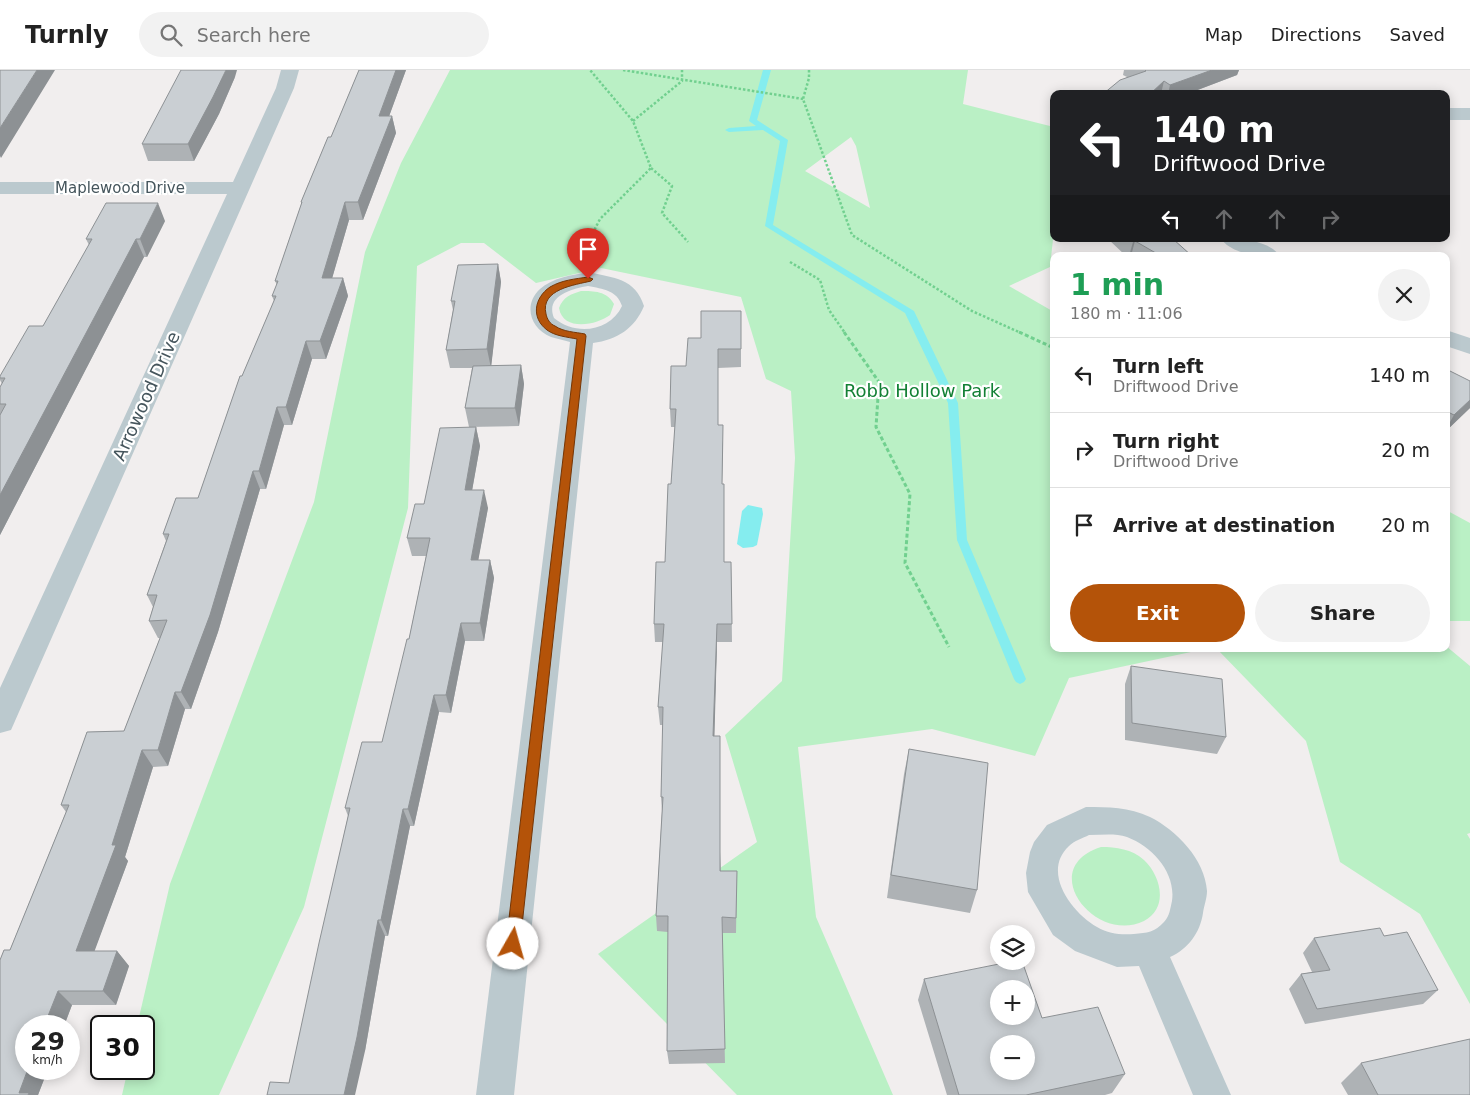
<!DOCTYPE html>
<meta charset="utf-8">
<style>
body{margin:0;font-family:"DejaVu Sans",sans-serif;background:#f2f2f2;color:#222;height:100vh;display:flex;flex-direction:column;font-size:19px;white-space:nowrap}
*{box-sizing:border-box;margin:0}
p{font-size:16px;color:#767676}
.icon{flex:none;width:28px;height:28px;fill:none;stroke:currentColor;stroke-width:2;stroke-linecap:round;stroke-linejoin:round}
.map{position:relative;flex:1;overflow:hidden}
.side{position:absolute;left:1050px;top:182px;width:400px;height:400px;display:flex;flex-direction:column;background:#fff;border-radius:10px;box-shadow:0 2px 12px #0003}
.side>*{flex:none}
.banner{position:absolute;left:1050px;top:20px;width:400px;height:152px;border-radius:10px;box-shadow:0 2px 12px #0003;background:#202124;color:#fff;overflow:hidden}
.fabs{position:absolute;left:990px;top:855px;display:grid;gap:10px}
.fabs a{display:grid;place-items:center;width:45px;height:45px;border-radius:50%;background:#fff;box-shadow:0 2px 12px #0003;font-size:25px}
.speed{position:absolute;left:15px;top:945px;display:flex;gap:10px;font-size:25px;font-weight:700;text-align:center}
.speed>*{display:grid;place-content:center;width:65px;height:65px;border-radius:50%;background:#fff;box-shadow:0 2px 12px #0003;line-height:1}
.speed small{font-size:12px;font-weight:400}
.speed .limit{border:2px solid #111;border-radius:8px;background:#fff;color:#111}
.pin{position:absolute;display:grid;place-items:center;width:42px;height:42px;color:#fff;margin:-51px -21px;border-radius:50% 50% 50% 0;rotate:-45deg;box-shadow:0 0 5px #0007}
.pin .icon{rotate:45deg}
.me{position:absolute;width:55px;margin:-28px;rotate:7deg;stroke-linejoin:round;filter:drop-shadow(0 0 4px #0008)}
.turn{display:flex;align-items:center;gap:18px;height:105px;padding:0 20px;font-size:22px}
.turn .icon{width:65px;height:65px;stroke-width:2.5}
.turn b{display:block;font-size:35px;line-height:42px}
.lanes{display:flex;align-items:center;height:48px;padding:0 20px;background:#0003;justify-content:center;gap:25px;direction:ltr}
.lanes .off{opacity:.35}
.round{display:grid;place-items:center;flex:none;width:52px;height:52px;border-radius:26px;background:#f2f2f2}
.head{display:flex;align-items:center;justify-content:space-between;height:85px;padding:0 20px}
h1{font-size:30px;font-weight:700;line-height:38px;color:#1e9e55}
.button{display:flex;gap:10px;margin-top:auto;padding:10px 20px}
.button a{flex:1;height:58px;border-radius:30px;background:#b45309;color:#fff;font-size:20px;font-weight:700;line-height:58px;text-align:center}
.button a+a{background:#f2f2f2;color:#222}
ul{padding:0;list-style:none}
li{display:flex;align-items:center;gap:15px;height:75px;padding:0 20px;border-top:1px solid #e0e0e0}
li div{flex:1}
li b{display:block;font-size:19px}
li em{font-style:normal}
header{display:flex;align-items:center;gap:30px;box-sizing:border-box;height:70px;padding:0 25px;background:#fff;border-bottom:1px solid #e0e0e0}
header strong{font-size:24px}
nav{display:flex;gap:28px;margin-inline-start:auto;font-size:18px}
.search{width:350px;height:45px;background:#f2f2f2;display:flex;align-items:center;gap:12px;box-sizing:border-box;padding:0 18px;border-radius:28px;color:#767676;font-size:19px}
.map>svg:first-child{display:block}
.green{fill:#baf0c5;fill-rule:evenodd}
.water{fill:#85edef}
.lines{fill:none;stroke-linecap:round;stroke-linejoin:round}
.stream{fill:#85edef;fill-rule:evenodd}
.path-far1{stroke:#71d08f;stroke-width:2.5;stroke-dasharray:2.5 2;stroke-linecap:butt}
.path{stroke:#71d08f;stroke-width:3;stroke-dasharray:4 2.5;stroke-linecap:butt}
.minor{fill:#bbc9ce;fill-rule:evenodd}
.wall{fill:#aeb2b5}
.shaded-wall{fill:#8d9194}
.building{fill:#cacfd3;stroke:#8d9194;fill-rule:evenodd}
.route{fill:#b45309;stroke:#753606}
.labels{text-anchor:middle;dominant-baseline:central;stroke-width:4.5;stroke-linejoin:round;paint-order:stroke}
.far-street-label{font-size:15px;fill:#45555c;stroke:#fff}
.park-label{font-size:18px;fill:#138035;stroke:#fff}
.street-label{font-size:18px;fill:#45555c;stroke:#fff}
</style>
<header>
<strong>Turnly</strong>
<div class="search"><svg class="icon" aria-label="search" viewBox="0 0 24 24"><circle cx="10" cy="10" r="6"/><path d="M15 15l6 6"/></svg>Search here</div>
<nav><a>Map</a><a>Directions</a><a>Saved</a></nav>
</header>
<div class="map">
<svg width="1470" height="1025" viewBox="0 0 1470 1025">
<rect width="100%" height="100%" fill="#f1eeee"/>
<!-- green -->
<path class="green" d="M 450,0 L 968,0 L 963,34 L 1054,57 L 1054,160 L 1050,197 L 1009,216 L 1054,242 L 1054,579 L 1205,579 L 1069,608 L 1035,686 L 932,659 L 798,677 L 816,847 L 893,1025 L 737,1025 L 598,884 L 757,772 L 725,665 L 782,611 L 795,388 L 791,321 L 766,309 L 741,227 L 601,198 L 536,213 L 484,173 L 461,173 L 417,196 L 408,438 L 304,837 L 219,1025 L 122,1025 L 128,999 L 144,999 L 144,956 L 137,956 L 170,814 L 314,432 L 365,182 L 401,93 ZM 851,67 L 856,76 L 870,138 L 805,101 Z
M 581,221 C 594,221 607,221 614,234 L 610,245 C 597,255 563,262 559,238 C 563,227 571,224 581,221 Z
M 1446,440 L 1470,453 L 1470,551 L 1446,551 Z
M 1446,576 L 1470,596 L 1470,763 L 1467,764 L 1470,769 L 1470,934 L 1420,844 L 1340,792 L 1306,671 L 1217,579 L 1446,579 Z
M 1101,777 C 1116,777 1132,779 1144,790 C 1161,806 1169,838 1144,851 C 1095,875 1035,798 1101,777 Z"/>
<!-- water -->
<path class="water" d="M 748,435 L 762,438 L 763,444 L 757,475 L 753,477 L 743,478 L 737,474 L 742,441 Z"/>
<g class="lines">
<!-- stream -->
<path class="stream" d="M 763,0 L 771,0 L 757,50 L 788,70 L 773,155 L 914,241 L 958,333 L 967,470 L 1026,609 L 1024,612 L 1020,614 L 1016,612 L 1014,609 L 957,470 L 948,333 L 905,243 L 765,156 L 780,71 L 763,60 L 729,62 L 725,60 L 729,58 L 756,56 L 749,51 Z"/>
<!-- path-far1 -->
<path class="path-far1" d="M 623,0 L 803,29
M 809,0 L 809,8 L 803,29 L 852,165 L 972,241 L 1021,263
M 633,51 L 682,11 L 682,0
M 651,98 L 672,116 L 662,143 L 688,172
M 585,184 L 584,180 L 600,149 L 651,98 L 633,51 L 590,0
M 790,192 L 820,210 L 829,240 L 845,263"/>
<!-- path -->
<path class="path" d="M 844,262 L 879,312 L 876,357 L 910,424 L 905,493 L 949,577
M 1019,262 L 1054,278"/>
<!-- minor -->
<path class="minor" d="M 281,0 L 299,0 L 294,18 L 15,651 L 11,660 L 0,663 L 0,618 L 227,124 L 0,124 L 0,112 L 233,112 L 276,18 Z
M 1446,38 L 1470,38 L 1470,50 L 1446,50 Z
M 1221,169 C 1239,168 1269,170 1280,186 C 1262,187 1233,185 1221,169 Z
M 588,202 C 614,208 635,208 644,236 C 635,258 617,270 593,273 L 514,1025 L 476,1025 L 570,272 C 564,270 557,269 551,267 C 530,258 523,235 540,219 C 552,208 572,205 588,202 ZM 588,216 C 603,219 617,220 622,236 C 610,262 575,266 554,248 C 545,226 571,219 588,216 Z
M 1446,260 L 1470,268 L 1470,284 L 1446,276 Z
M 1086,737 C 1108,737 1129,737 1150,747 C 1176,760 1205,789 1207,821 C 1207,828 1204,836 1203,843 C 1200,863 1188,879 1170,887 L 1231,1025 L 1193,1025 L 1139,896 L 1117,897 L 1075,881 L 1053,865 L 1028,822 L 1026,803 L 1030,782 L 1034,772 L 1047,755 ZM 1089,765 C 1102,765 1115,763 1127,767 C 1153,777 1176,803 1172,831 C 1170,839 1170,845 1164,852 C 1155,862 1147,863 1134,864 C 1121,865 1109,864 1097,857 C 1072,843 1041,802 1069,776 C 1074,771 1083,768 1089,765 Z"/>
</g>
<!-- wall -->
<path class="wall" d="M 359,0 L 406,0 L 389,46 L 392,46 L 396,63 L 363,150 L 349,150 L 332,208 L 343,208 L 348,226 L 326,289 L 312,289 L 292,355 L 284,355 L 266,419 L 260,419 L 218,562 L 191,639 L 185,639 L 168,696 L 153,697 L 125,787 L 128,791 L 94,881 L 117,881 L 129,896 L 116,935 L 72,935 L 64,956 L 26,956 L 26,999 L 48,999 L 38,1025 L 0,1025 L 0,890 L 4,880 L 10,880 L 66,742 L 61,735 L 87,662 L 124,661 L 160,568 L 158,568 L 149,551 L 153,537 L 147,525 L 166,471 L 163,464 L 176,428 L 198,428 L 240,306 L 242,306 L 274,231 L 272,226 L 277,215 L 275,211 L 301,135 L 301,132 L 328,67 L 331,67 Z
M 1124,0 L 1239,0 L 1237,5 L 1187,24 L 1103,24 L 1127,7 L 1123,5 Z
M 235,7 L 219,44 L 194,91 L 148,91 L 142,74 Z
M 165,151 L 147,187 L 144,187 L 0,465 L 0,317 L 2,314 L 0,310 L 0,306 L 43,256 L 89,175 L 86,169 Z
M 1108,169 L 1173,169 L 1192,186 L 1126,186 Z
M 498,194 L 501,212 L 491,296 L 521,295 L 524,314 L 519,356 L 469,357 L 465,338 L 472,298 L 450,298 L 446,280 L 453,240 L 451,231 Z
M 741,241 L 741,297 L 718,298 L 718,355 L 723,374 L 722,414 L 724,492 L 731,492 L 732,572 L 717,572 L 714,666 L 721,801 L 737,801 L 736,863 L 722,863 L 725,993 L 669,994 L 667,981 L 668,862 L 657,861 L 656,846 L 662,741 L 661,727 L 663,655 L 660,655 L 658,637 L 663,572 L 655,572 L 654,554 L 665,492 L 671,414 L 675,357 L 671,357 L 670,339 L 686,296 L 701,268 Z
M 1446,299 L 1470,338 L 1446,361 Z
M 476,357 L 480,376 L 472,420 L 488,438 L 478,490 L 490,490 L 494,508 L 484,571 L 465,571 L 451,643 L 439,642 L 414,756 L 410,756 L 388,866 L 385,866 L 365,981 L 289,1013 L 348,746 L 345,738 L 382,672 L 409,569 L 426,486 L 412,486 L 407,468 L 424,434 Z
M 1131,596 L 1226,667 L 1217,684 L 1125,670 L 1125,614 Z
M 909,679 L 977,820 L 970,843 L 887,828 L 904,704 Z
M 1384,866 L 1438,920 L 1423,934 L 1305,954 L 1289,919 L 1301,904 L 1312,902 L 1303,883 L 1314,868 Z
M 924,909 L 1042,948 L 1125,1004 L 1112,1023 L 1105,1025 L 947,1025 L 918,930 Z
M 1361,993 L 1470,1025 L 1348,1025 L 1341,1013 Z"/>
<!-- shaded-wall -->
<path class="shaded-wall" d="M 37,0 L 55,0 L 1,88 L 0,86 L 0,58 Z
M 226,0 L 237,0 L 235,7 L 219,44 L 194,91 L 188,74 Z
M 396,0 L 406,0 L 383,63 L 379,46 Z
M 1212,0 L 1239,0 L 1237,5 L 1187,24 L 1168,24 L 1170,15 Z
M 1164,11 L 1161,24 L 1150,24 Z
M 392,46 L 396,63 L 363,150 L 358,132 Z
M 345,132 L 349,150 L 327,226 L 322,208 Z
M 158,133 L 165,151 L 147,187 L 140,169 Z
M 136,169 L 144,187 L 0,465 L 0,425 Z
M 1135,171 L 1131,186 L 1129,186 L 1133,172 Z
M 498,194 L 501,212 L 491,298 L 487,279 Z
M 343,208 L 348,226 L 326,289 L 320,271 Z
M 306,271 L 312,289 L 292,355 L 286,337 Z
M 521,295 L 524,314 L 519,356 L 515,338 Z
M 1470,330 L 1470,338 L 1446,361 L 1446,359 L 1454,345 Z
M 277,337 L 284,355 L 266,419 L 259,401 Z
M 476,357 L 480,376 L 469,438 L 465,420 Z
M 253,401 L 260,419 L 218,562 L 191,639 L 181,622 Z
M 484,420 L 488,438 L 475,508 L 471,490 Z
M 490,490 L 494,508 L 484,571 L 480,553 Z
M 461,553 L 465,571 L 451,643 L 446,625 Z
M 717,554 L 717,572 L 714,683 L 713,666 Z
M 175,622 L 185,639 L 168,696 L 158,680 Z
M 434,625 L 439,642 L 414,756 L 408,739 Z
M 142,680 L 153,697 L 125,787 L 128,791 L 89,896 L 76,881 L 112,775 Z
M 403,739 L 410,756 L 388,866 L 381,850 Z
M 378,850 L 385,866 L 365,981 L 355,1025 L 344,1025 Z
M 117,881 L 129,896 L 116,935 L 103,921 Z
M 58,921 L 72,935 L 64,956 L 44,956 Z
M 28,999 L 48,999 L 38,1025 L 21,1025 L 19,1023 Z"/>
<!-- building -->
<path class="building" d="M 0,0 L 37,0 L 0,58 Z
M 181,0 L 226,0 L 213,27 L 188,74 L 142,74 Z
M 359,0 L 396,0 L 379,46 L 392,46 L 358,132 L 345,132 L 322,208 L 343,208 L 320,271 L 306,271 L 286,337 L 277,337 L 259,401 L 253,401 L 210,545 L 181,622 L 175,622 L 158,680 L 142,680 L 112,775 L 116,775 L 76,881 L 117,881 L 103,921 L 58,921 L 44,956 L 26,956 L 26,999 L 28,999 L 19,1023 L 29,1023 L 28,1025 L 0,1025 L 0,890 L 4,880 L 10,880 L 69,735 L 61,735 L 87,662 L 124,661 L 167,550 L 149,551 L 157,525 L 147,525 L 169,464 L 163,464 L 176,428 L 198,428 L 240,306 L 242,306 L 276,226 L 272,226 L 278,211 L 275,211 L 302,132 L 301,132 L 328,67 L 331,67 Z
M 1145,0 L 1212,0 L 1170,15 L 1164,11 L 1150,24 L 1103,24 L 1120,10 L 1146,1 Z
M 106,133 L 158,133 L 140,169 L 136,169 L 0,425 L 0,345 L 6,334 L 0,334 L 0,317 L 5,308 L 0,308 L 0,306 L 29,256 L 43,256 L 92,169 L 86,169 Z
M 1130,169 L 1173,169 L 1192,186 L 1161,186 L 1135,171 L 1133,172 Z
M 498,194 L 487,279 L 446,280 L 455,231 L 451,231 L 458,195 Z
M 701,241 L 741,241 L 741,279 L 718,279 L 718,355 L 723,355 L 722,414 L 724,414 L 724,492 L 731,492 L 732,554 L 717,554 L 713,666 L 720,666 L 720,801 L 737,801 L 736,848 L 722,847 L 725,979 L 667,981 L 668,846 L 656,846 L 663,727 L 661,727 L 663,637 L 658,637 L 664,554 L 654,554 L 656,492 L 665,492 L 668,414 L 671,414 L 676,339 L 670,339 L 671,296 L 686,296 L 688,268 L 701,268 Z
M 521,295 L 515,338 L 465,338 L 473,296 Z
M 1446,299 L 1470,311 L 1470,330 L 1454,345 L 1446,341 Z
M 476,357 L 465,420 L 484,420 L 471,490 L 490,490 L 480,553 L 461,553 L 446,625 L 434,625 L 408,739 L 403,739 L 381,850 L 378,850 L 357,967 L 344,1025 L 267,1025 L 270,1012 L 289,1013 L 319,873 L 350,738 L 345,738 L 362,672 L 382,672 L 407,569 L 409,569 L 430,468 L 407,468 L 415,434 L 424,434 L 440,358 Z
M 1131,596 L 1222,609 L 1226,667 L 1132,653 Z
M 909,679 L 988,693 L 977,820 L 891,805 Z
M 1380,858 L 1384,866 L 1407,862 L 1438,920 L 1317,939 L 1301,904 L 1330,900 L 1314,868 Z
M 1014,891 L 1022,891 L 1042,948 L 1098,937 L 1125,1004 L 1026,1025 L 959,1025 L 924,909 ZM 999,919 L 1026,919 L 1026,946 L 999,946 ZM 999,974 L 1026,974 L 1026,1001 L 999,1001 Z
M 1470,969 L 1470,1025 L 1378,1025 L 1361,993 Z"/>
<!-- route -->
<path class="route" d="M 588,207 L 593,209 L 591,211 C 575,215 540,219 546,244 C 547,249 550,254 555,256 C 564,262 575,262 585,264 L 586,266 L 520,874 L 518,879 L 513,881 L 508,879 L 506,874 L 577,269 C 567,267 555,266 547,260 C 531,248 534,228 550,217 C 562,210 575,209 588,207 Z"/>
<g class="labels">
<!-- far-street labels -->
<g class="far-street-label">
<text x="120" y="118">Maplewood Drive</text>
</g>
<!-- park labels -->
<g class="park-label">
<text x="922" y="320">Robb Hollow Park</text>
</g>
<!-- street labels -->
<g class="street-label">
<text transform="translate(146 326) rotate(-66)">Arrowood Drive</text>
</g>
</g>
</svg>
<div class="fabs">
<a><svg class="icon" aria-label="layers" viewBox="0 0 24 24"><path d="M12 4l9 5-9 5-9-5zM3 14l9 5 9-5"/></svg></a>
<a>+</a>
<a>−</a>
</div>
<div class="speed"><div>29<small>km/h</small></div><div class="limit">30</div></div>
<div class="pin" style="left:588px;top:209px;background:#d93025"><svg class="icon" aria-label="arrive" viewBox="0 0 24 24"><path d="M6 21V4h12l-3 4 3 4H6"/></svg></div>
<svg class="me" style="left:513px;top:874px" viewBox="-20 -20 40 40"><circle r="19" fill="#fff"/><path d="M0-13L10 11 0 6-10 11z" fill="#b45309"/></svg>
<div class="banner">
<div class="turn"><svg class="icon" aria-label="left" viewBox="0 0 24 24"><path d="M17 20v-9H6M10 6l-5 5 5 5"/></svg><div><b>140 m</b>Driftwood Drive</div></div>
<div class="lanes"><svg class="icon" aria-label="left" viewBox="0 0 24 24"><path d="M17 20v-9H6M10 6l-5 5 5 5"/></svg><svg class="icon off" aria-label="ahead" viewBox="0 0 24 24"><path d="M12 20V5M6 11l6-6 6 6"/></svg><svg class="icon off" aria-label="ahead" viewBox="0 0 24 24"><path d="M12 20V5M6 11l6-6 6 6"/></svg><svg class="icon off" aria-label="right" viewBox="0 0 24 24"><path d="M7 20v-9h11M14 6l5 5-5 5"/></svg></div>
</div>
<section class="side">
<div class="head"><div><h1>1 min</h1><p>180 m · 11:06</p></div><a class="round"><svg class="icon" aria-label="close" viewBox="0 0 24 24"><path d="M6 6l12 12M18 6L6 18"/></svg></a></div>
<ul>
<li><svg class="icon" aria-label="left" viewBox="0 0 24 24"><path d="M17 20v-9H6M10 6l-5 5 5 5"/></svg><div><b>Turn left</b><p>Driftwood Drive</p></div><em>140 m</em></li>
<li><svg class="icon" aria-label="right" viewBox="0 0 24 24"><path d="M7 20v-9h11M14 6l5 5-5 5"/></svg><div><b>Turn right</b><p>Driftwood Drive</p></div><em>20 m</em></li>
<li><svg class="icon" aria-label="arrive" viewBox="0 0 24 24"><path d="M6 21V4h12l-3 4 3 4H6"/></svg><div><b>Arrive at destination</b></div><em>20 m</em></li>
</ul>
<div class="button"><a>Exit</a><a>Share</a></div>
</section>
</div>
